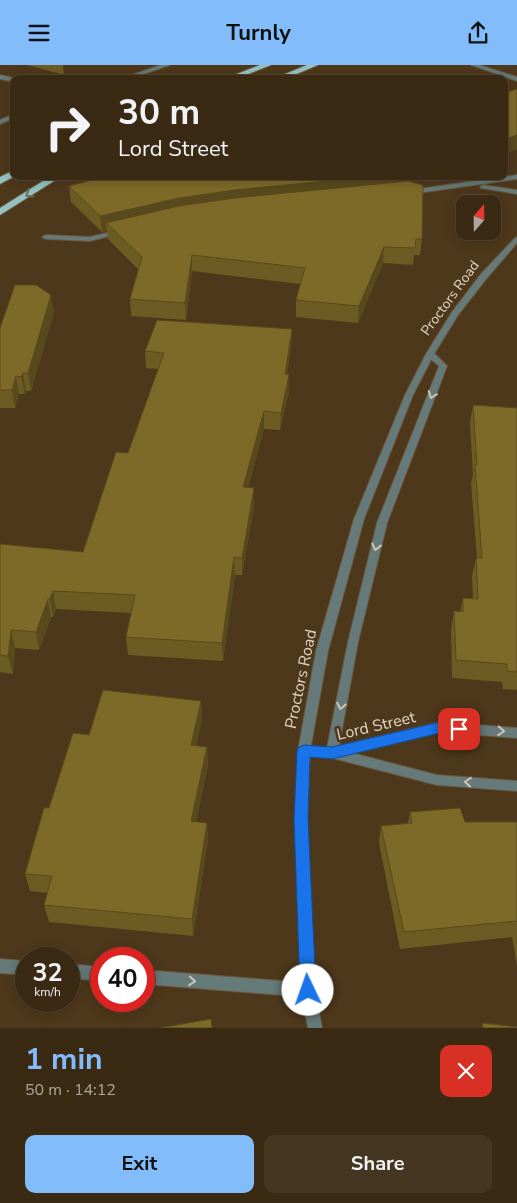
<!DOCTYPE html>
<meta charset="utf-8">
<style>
body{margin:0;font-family:"Nunito Sans",sans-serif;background:#453622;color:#f1f3f6;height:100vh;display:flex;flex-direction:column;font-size:19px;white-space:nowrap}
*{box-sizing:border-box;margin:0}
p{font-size:16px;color:#aba7a0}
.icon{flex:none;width:28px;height:28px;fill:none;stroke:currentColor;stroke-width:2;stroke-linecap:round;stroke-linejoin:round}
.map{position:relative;height:963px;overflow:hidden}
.drawer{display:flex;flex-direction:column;background:#3a2a14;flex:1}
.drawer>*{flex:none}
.guide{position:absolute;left:10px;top:10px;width:498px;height:105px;border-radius:10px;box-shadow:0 2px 12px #0003,0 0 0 1px #544634;background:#3a2a14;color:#f1f3f6;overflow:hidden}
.needle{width:32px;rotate:20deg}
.controls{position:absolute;left:456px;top:130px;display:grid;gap:10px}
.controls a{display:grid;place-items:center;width:45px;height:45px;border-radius:10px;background:#3a2a14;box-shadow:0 2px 12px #0003,0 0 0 1px #544634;font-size:25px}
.speed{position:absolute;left:15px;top:882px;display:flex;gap:10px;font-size:25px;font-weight:700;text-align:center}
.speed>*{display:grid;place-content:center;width:65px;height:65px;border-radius:50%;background:#3a2a14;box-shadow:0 2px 12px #0003,0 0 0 1px #544634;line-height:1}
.speed small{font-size:12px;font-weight:400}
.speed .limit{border:8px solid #d22;background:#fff;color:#111}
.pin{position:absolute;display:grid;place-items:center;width:42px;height:42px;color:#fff;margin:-21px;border-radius:10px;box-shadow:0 2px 8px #0006}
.me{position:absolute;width:55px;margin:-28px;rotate:357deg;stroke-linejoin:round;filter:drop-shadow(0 0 4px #0008)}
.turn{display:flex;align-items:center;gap:18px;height:105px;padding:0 25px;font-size:22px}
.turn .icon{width:65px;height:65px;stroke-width:2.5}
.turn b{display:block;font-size:35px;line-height:42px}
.round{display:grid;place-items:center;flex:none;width:52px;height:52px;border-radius:10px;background:#453622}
.overview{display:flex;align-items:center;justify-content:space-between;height:85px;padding:0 25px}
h1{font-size:30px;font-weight:700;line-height:38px;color:#83bcfb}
.cta{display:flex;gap:10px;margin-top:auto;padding:10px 25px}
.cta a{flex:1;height:58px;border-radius:10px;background:#83bcfb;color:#111;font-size:20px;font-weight:700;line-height:58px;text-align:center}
.cta a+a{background:#453622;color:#f1f3f6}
header{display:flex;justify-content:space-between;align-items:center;height:65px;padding:0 25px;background:#83bcfb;color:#111;font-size:22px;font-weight:700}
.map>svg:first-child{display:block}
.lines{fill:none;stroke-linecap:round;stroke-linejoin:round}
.service-casing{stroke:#685439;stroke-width:2}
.minor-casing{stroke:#685439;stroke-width:2}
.tertiary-casing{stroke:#685439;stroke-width:2}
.trunk-casing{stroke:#685439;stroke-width:2}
.service{fill:#667a79;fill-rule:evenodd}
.minor{fill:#667a79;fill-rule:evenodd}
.tertiary{fill:#667a79;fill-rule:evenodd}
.trunk{fill:#94c2c0;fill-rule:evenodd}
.wall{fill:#6c5b22}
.shaded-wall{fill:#584a1c}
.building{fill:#7e6a28;stroke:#584a1c}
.oneway{stroke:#6a6f5d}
.oneway2{stroke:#cec5b7}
.route{fill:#1a73e8;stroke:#114b97}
.labels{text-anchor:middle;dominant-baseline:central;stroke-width:5;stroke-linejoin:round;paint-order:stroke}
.far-street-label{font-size:14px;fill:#e0d2c2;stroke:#4e381b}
.street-label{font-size:16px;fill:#e0d2c2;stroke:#4e381b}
</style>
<header><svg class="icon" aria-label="menu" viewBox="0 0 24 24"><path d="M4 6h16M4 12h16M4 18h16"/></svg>Turnly<svg class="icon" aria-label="share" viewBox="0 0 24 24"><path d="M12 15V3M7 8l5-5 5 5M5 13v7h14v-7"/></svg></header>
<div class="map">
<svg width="517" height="963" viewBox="0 0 517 963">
<rect width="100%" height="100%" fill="#4e381b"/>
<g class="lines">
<defs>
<path id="service" d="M 0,10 L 14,13 L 16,14 L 14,14 L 14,17 L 0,14 Z"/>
<path id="minor" d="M 161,0 L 170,0 L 129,14 L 120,14 Z
M 14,49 L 14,53 L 0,59 L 0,55 Z
M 517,110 L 517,114 L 411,129 L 408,127 L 411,125 Z
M 483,120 L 517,125 L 517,129 L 481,123 L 480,122 Z
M 119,165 L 122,167 L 121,168 L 90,176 L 46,174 L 42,172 L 46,170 L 90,172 Z
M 427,287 L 433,287 L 447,301 L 387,458 L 358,577 L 339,681 L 440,657 L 517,663 L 517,673 L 440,667 L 352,688 L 437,710 L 517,716 L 517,726 L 437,720 L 332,693 L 304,691 L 300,690 L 298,686 L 300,682 L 304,681 L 327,683 L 348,577 L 377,458 L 439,301 L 427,291 Z
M 0,894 L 26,896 L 26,910 L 0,908 Z
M 69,899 L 101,902 L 101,916 L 69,913 Z
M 144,905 L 308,918 L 313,920 L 315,925 L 313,930 L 308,932 L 144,919 Z"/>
<path id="tertiary" d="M 471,0 L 479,0 L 517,12 L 517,16 Z
M 517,172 L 517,178 L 487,213 L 458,250 L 434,289 L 413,330 L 364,454 L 328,586 L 310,686 L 307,754 L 315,925 L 322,963 L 308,963 L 301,925 L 295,754 L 298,686 L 316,586 L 354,454 L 405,330 L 426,289 L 452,247 L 481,209 L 515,173 Z"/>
<path id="trunk" d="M 260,0 L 271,0 L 236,14 L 224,14 Z
M 307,0 L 318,0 L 285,14 L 273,14 Z
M 14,105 L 15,111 L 0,119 L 0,112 Z
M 51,111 L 62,111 L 0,150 L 0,143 Z"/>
</defs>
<!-- service casing -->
<use href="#service" class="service-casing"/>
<!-- minor casing -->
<use href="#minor" class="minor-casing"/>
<!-- tertiary casing -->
<use href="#tertiary" class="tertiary-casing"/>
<!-- trunk casing -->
<use href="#trunk" class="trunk-casing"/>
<!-- service -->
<use href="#service" class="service"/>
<!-- minor -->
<use href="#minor" class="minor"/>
<!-- tertiary -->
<use href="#tertiary" class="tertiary"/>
<!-- trunk -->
<use href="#trunk" class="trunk"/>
</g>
<!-- wall -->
<path class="wall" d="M 27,0 L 63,0 L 64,10 Z
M 504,28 L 517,84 L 507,88 L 504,87 Z
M 108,111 L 415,111 L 393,118 L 422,174 L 420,190 L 414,190 L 413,200 L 383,198 L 358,258 L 296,252 L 296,235 L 301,219 L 192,206 L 186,255 L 131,251 L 130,234 L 138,204 L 108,174 L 107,166 L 102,167 L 71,137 L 69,121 Z
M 54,247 L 31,326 L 26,326 L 25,329 L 19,329 L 15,343 L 0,343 L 0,263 Z
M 292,264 L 291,281 L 287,310 L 289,327 L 280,365 L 264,364 L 248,422 L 254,441 L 242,510 L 235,510 L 223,596 L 128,590 L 126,572 L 131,548 L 56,544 L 53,552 L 51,552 L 39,585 L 15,583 L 13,609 L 0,607 L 0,479 L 83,487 L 128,388 L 158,304 L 146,303 L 145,286 Z
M 473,340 L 517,343 L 517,625 L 503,624 L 502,617 L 452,613 L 451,565 L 454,546 L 460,547 L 463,533 L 473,534 L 472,511 L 476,493 L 477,493 L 471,418 L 473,410 L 470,358 Z
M 201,636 L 202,654 L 196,681 L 207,682 L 208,700 L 196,757 L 207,758 L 208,775 L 193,871 L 49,857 L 44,840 L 48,828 L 30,826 L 25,809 L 49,743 Z
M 410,747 L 465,757 L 517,757 L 517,901 L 512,872 L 400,884 L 379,778 L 381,761 L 408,758 Z"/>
<!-- shaded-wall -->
<path class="shaded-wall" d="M 517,70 L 517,84 L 507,88 L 509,73 Z
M 374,111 L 415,111 L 385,120 L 106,158 L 107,166 L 102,167 L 100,151 L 179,133 L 235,125 Z
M 384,182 L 383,198 L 358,258 L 359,241 Z
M 192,190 L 192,206 L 186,255 L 185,238 Z
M 51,230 L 54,247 L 31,326 L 28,308 Z
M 292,264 L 291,281 L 284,327 L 285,309 Z
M 23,308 L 26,326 L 25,329 L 21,312 Z
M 289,310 L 289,327 L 280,365 L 281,348 Z
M 16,311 L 19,329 L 15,343 L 12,325 Z
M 264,346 L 264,364 L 244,440 L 243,422 Z
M 254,423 L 254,441 L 242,510 L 242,493 Z
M 234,492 L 235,510 L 223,596 L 222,578 Z
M 53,526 L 56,544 L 53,552 L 50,534 Z
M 48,534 L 51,552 L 39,585 L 36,567 Z
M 11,565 L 15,583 L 13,609 L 8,591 Z
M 201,636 L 202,654 L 192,698 L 191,680 Z
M 207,682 L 208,700 L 193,774 L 191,756 Z
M 207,758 L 208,775 L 193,871 L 192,854 Z"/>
<!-- building -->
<path class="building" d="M 517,24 L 517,70 L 509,73 L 504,71 L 504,28 Z
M 108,111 L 377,111 L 235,125 L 179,133 L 100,151 L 69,121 Z
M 408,116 L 423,120 L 422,174 L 416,174 L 415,183 L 384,182 L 359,241 L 296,235 L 305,203 L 192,190 L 185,238 L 130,234 L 142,192 L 106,158 L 179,141 L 235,133 Z
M 15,220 L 36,220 L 51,230 L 28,308 L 23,308 L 21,312 L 16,311 L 12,325 L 0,325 L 0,263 Z
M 157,255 L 292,264 L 285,309 L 289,310 L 281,348 L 264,346 L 243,422 L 254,423 L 242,493 L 234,492 L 222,578 L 126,572 L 135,530 L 53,526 L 50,534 L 48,534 L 36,567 L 11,565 L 8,591 L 0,590 L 0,479 L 83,487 L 116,387 L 128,388 L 164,288 L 145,286 Z
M 473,340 L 517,343 L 517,607 L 507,606 L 507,599 L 456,595 L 454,546 L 463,547 L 463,533 L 478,534 L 476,493 L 482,493 L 475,400 L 477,400 Z
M 103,625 L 201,636 L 191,680 L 207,682 L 191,756 L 207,758 L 192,854 L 44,840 L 52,811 L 25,809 L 44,743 L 49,743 L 73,668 L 89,670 Z
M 460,743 L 465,757 L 517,757 L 517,856 L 404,867 L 381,761 L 412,758 L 410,747 Z
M 211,954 L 212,963 L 159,963 Z
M 482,958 L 517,962 L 517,963 L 483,963 Z"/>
<!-- one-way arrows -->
<defs><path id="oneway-chevron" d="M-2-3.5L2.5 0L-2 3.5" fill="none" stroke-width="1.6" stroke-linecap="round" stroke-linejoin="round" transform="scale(1.25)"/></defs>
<use class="oneway" href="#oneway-chevron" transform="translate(29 129) rotate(148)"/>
<g class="oneway2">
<use href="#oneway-chevron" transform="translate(432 330) rotate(111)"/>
<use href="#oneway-chevron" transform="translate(376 482) rotate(104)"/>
<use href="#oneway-chevron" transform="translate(341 641) rotate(101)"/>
<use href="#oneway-chevron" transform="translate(501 666) rotate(4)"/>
<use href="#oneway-chevron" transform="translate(468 717) rotate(-175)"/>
<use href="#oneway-chevron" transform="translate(192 916) rotate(4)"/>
</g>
<!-- route -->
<path class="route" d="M 440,657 L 464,660 L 466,664 L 464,667 L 459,669 L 440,668 L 332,694 L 310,692 L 308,754 L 316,925 L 314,931 L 308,933 L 302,931 L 300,925 L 294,754 L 297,686 L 299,682 L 304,680 L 332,682 Z"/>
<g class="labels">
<!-- far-street labels -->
<g class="far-street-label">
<text transform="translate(450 233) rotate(-54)">Proctors Road</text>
</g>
<!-- street labels -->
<g class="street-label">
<text transform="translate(301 614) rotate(-78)">Proctors Road</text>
<text transform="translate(376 661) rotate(-13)">Lord Street</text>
</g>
</g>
</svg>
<div class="controls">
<a><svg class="needle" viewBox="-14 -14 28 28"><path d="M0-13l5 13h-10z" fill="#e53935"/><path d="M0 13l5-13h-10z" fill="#aba7a0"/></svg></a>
</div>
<div class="speed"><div>32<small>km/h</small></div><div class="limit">40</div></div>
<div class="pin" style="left:459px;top:664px;background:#d93025"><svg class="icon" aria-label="arrive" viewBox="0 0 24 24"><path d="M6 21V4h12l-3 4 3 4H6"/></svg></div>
<svg class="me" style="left:308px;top:925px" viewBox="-20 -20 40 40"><circle r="19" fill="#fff"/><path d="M0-13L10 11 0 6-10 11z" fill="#1a73e8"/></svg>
<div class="guide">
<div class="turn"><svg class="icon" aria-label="right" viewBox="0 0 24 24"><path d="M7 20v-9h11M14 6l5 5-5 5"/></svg><div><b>30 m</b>Lord Street</div></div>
</div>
</div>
<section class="drawer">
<div class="overview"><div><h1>1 min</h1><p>50 m · 14:12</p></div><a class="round" style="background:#d93025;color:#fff"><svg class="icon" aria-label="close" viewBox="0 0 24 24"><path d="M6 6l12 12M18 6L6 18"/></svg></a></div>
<div class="cta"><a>Exit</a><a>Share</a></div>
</section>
